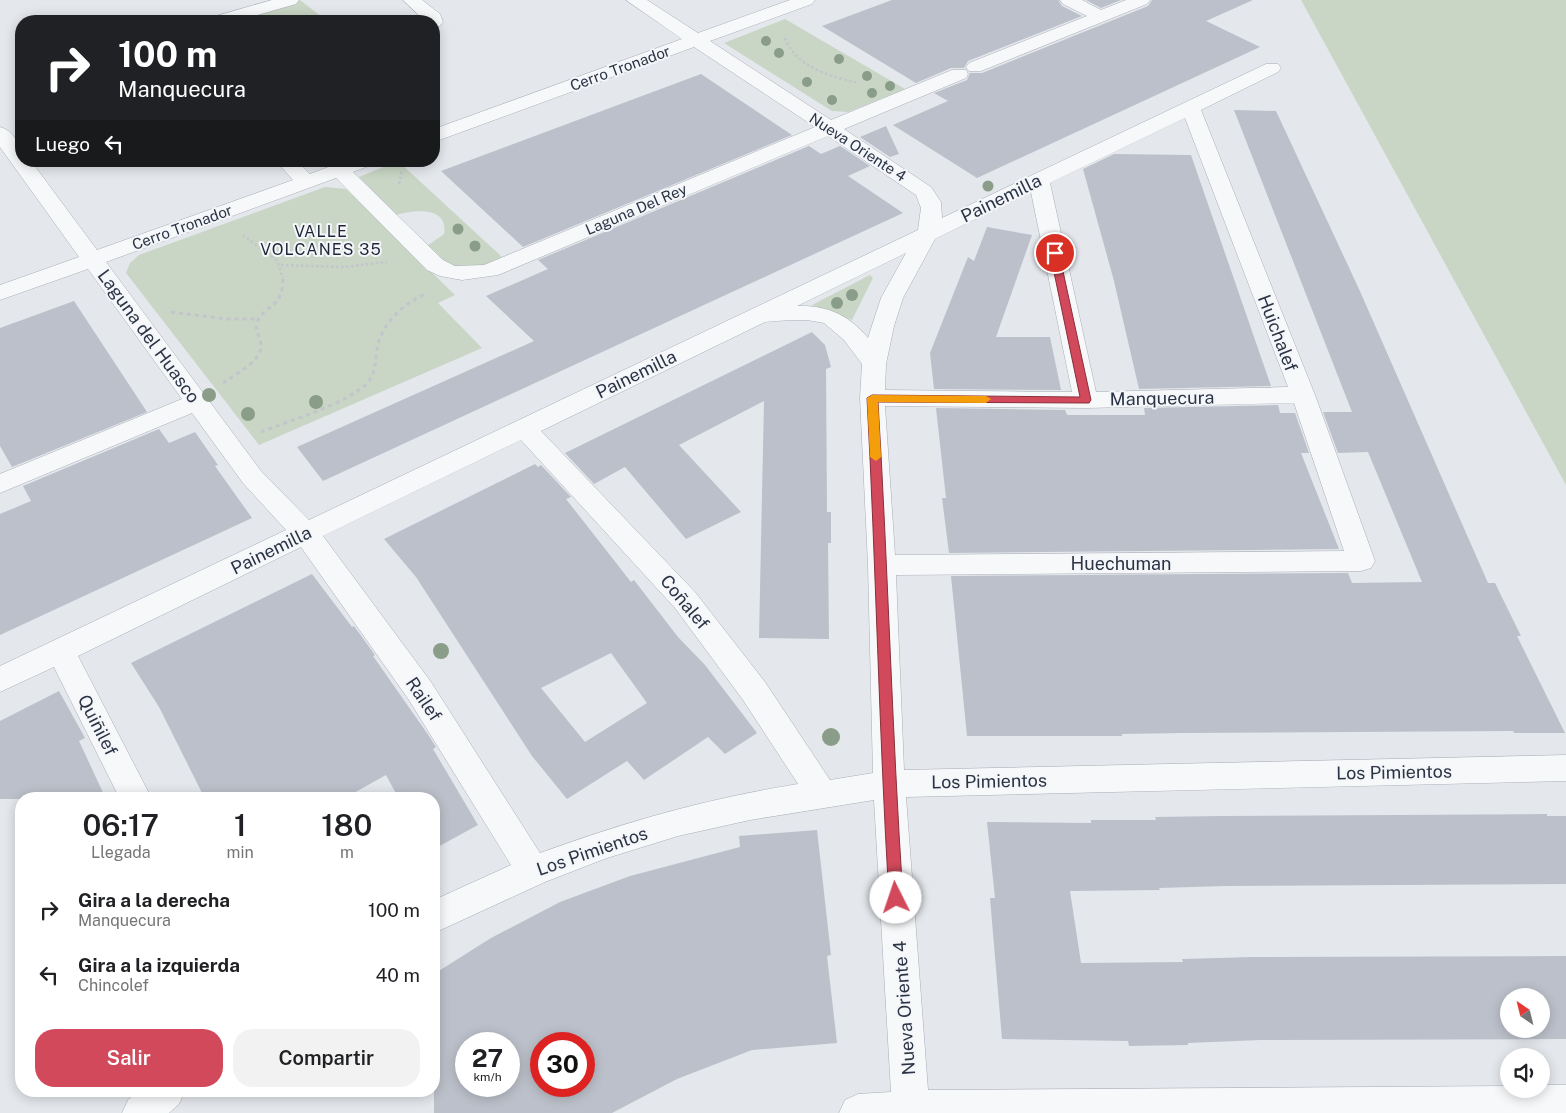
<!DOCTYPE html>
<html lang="es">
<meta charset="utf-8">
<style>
body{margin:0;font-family:"Public Sans",sans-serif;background:#f2f2f2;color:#202124;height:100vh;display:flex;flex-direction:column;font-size:19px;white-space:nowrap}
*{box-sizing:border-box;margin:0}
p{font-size:16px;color:#757577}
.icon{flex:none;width:28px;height:28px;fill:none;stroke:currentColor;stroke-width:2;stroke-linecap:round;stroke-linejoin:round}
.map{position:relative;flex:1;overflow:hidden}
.side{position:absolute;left:15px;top:792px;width:425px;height:305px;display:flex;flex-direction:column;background:#fff;border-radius:20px;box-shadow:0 2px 12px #0003}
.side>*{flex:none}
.guide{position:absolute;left:15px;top:15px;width:425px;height:152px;border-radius:20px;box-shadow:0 2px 12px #0003;background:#202124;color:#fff;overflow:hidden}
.needle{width:32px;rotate:325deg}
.tools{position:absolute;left:1500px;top:988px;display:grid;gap:10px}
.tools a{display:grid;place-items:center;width:50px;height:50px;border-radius:50%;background:#fff;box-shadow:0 2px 12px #0003;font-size:25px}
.speed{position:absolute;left:455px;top:1032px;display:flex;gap:10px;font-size:25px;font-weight:700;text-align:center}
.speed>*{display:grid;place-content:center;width:65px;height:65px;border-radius:50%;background:#fff;box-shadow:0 2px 12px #0003;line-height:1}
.speed small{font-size:12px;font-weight:400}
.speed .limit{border:8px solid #d22;background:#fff;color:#111}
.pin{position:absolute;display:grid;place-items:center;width:42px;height:42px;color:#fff;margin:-21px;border:2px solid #fff;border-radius:50%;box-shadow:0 1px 5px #0007}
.me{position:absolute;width:55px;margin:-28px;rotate:356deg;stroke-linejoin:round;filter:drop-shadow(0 0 4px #0008)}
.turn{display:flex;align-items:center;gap:18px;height:105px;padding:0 20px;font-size:22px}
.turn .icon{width:65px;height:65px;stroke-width:2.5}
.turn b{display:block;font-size:35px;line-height:42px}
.then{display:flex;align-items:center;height:48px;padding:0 20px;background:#0003;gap:10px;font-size:19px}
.eta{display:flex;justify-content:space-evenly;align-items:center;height:85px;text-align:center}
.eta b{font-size:30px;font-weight:600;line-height:35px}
.cta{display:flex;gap:10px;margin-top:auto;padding:10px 20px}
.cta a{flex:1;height:58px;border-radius:20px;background:#d1495b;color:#fff;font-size:20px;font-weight:600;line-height:58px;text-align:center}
.cta a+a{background:#f2f2f2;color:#202124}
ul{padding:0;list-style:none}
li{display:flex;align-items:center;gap:15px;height:65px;padding:0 20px}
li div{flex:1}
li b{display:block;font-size:19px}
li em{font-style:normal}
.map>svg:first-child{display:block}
.green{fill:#c9d6c5}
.building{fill:#bbc0ca;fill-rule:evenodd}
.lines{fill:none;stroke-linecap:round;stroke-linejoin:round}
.minor-casing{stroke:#a9aeb7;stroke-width:1}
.path-far1{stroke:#c2c5cb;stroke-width:2.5;stroke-dasharray:2.5 2.5;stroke-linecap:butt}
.path{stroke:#c2c5cb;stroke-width:3;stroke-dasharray:4 4;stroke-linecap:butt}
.minor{fill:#f7f8fa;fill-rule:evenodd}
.tree{fill:#899d89}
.route{fill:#d1495b;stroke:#882f3b}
.slow{fill:#f59e0b}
.labels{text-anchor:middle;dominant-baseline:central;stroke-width:4;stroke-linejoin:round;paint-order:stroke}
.far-street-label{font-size:15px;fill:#2b3445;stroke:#f4f6f9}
.far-neighbourhood-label{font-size:16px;letter-spacing:1px;fill:#1d2536;stroke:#f4f6f9}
.street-label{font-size:18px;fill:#2b3445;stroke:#f4f6f9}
</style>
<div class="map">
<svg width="1566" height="1113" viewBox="0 0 1566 1113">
<rect width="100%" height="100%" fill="#e4e7ec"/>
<!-- green -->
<path class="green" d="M 300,0 L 327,21 L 230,21 Z
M 1301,0 L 1566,0 L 1566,485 Z
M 785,19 L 905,89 L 848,112 L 832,111 L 724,43 Z
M 398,161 L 502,257 C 487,265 464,274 448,265 C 441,261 434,252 427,246 L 444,234 C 449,205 412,210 396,215 L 359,177 Z
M 325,187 L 346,189 L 455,295 L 438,303 L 482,348 L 259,445 L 126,273 L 130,263 L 139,255 Z
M 870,275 L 873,278 L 852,320 L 812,305 Z"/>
<!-- building -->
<path class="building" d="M 892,0 L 1058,0 L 1062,6 L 1082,16 L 968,61 L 964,68 L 951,68 L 916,83 L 822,26 Z
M 1086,0 L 1121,0 L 1101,8 Z
M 1152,0 L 1253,0 L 1206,21 L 1260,47 L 977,178 L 893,125 L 948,101 L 934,93 L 967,80 L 970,73 L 982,73 L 1148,6 Z
M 701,74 L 792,135 L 523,247 L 441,171 Z
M 1234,110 L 1276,111 L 1359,289 L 1488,583 L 1495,583 L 1521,636 L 1517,636 L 1565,733 L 1514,733 L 1513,731 L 1183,733 L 1122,734 L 1122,736 L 967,736 L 951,576 L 1348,573 L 1352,583 L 1422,582 L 1368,452 L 1338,453 L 1323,412 L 1352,412 Z
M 886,126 L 899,154 L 890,157 L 860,137 Z
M 809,146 L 821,154 L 840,146 L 870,166 L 848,176 L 903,213 L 323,481 L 297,447 L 534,341 L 486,296 L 548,269 L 538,260 Z
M 1114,154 L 1191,155 L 1271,386 L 1139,389 L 1114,281 L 1083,169 Z
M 987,227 L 1032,235 L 996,337 L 1050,337 L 1061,390 L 934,389 L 930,353 L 968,257 L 974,261 Z
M 74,301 L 147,412 L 12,467 L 0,446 L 0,328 Z
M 812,332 L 825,345 L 831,367 L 826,369 L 827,512 L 831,512 L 831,543 L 828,543 L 829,639 L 759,638 L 764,401 L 679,445 L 741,512 L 686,539 L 625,467 L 594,484 L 565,453 Z
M 1278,405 L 1280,413 L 1295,413 L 1309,453 L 1301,453 L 1339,549 L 949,553 L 942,498 L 946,498 L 936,408 L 1065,410 L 1067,415 L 1145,415 L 1144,408 Z
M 159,429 L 169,443 L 195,432 L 218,465 L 215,466 L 252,518 L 0,635 L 0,514 L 31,501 L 23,486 Z
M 535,464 L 538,467 L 541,465 L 571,497 L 566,499 L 631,582 L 634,580 L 678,637 L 705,665 L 757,733 L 725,754 L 708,737 L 644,780 L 627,761 L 567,799 L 532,756 L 416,577 L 384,539 ZM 611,653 L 647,703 L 585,742 L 541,688 Z
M 312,574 L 352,627 L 354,626 L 375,655 L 373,656 L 429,736 L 436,747 L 433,749 L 478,825 L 434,849 L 434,799 L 399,799 L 386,775 L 343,799 L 205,799 L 159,707 L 131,663 Z
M 59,691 L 85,738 L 79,741 L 106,799 L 0,799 L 0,721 Z
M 1547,814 L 1547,816 L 1566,816 L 1566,884 L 1225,886 L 1159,888 L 1160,890 L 1070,891 L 1081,963 L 1183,962 L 1182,959 L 1254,957 L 1566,956 L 1566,1039 L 1260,1040 L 1188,1043 L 1188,1045 L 1129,1046 L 1128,1041 L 1002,1039 L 990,898 L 995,898 L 987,822 L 1091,823 L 1091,820 L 1156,820 L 1155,817 L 1221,816 ZM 1509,996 L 1541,996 L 1541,1029 L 1509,1029 Z
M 817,830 L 831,955 L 827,956 L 837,1043 L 752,1050 L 677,1079 L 612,1113 L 434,1113 L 434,974 L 491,938 L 560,902 L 630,876 L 740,847 L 739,836 ZM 466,1044 L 509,1044 L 509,1086 L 466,1086 ZM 541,1044 L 584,1044 L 584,1086 L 541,1086 Z"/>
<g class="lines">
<defs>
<path id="minor" d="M 272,0 L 299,0 L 296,4 L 237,21 L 210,21 L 213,17 Z
M 403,0 L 422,0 L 440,14 L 443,22 L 440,26 L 434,27 L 434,21 L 425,21 Z
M 626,0 L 647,0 L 698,33 L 790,0 L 815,0 L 812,4 L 710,41 L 831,120 L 952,70 L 966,70 L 968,74 L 966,78 L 844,129 L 931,187 L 941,202 L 942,218 L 1266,64 L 1278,64 L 1281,68 L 1278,72 L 1201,110 L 1315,395 L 1375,561 L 1371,568 L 1361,571 L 896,575 L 904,770 L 1566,755 L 1566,781 L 906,797 L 928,1090 L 1509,1086 L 1509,1089 L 1541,1089 L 1541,1085 L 1566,1085 L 1566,1113 L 839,1113 L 845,1100 L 858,1094 L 891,1092 L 874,800 L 750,820 L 678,836 L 607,858 L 545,882 L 434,933 L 434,900 L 511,865 L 409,700 L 301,547 L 78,656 L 152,799 L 120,799 L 54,667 L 0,692 L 0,666 L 286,530 L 243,483 L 192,413 L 0,493 L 0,474 L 182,399 L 88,269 L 0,300 L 0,285 L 79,257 L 0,147 L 0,127 C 15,131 21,147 21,161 L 31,161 L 97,250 L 293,180 L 276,161 L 297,161 L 310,174 L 344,161 L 374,161 L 371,165 L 353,172 L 443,260 L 455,266 L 484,265 L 815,127 L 694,47 L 434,142 L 434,129 L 682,39 ZM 1185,118 L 1288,387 L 1096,392 L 1050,183 ZM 828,136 L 916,195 L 921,208 L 918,230 L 309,520 L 261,471 L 106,262 L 336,178 L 427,270 L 440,276 L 462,280 L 498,275 ZM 1031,192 L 1072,392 L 885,390 L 886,364 L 894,326 L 903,298 L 935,239 ZM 906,253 L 881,298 L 868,338 C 849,315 827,305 797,306 ZM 790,320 L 807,320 L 824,323 L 844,340 L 862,364 L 860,398 L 868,565 L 873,773 L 830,780 L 765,682 L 695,592 L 541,431 L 765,322 ZM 1294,403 L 1344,551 L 895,555 L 885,406 L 1086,408 ZM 521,440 L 675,608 L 743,700 L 798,784 C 706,799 628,821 540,853 L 431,682 L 323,536 Z
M 1060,0 L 1082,0 L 1101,10 L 1126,0 L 1150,0 L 1147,4 L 981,71 L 969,71 L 966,67 L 969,63 L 1087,16 L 1063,4 Z
M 137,1091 L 185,1091 L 179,1104 L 169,1113 L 122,1113 L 128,1100 Z"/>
</defs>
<!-- minor casing -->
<use href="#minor" class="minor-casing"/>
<!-- path-far1 -->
<path class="path-far1" d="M 785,38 C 795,67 832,77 859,83
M 399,184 L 402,170
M 243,235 L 277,261 L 283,278
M 281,265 L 344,267 L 387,262"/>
<!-- path -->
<path class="path" d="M 171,312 L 227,319 L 258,319
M 223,383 C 234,375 263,361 261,344 C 260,337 256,332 256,325 C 264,302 283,312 283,277
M 261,432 C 288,421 350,403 368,382 C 376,373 375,361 377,349 C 381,324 403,304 425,294"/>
<!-- minor -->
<use href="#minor" class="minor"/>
</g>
<!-- trees -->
<g class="tree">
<circle cx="766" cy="41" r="5"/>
<circle cx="779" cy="53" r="5"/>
<circle cx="839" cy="59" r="5"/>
<circle cx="867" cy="76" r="5"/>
<circle cx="807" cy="82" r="5"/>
<circle cx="890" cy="86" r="5"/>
<circle cx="872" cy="93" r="5"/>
<circle cx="832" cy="100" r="5"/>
<circle cx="988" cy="186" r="5.5"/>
<circle cx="458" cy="229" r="5.5"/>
<circle cx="475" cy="246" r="5.5"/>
<circle cx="852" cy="295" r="6"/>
<circle cx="837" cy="303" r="6"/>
<circle cx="209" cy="395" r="7"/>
<circle cx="316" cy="402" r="7"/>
<circle cx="248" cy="414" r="7"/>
<circle cx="441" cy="651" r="8"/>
<circle cx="831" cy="737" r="9"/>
</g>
<!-- route -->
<path class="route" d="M 1055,250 L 1059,253 L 1091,400 L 1089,403 L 878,402 C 888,567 892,733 903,898 L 901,903 L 896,905 L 891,903 L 889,898 C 879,732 876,565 867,398 L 872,395 L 1080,397 L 1050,253 Z"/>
<!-- slow -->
<path class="slow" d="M 872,395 L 986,396 L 991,399 L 986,403 L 878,402 L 881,457 L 876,461 L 870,457 L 867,398 Z"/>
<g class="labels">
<!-- far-street labels -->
<g class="far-street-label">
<text transform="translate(620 68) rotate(-20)">Cerro Tronador</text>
<text transform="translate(858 147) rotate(33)">Nueva Oriente 4</text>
<text transform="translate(636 209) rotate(-23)">Laguna Del Rey</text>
<text transform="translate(182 227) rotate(-20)">Cerro Tronador</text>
</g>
<!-- far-neighbourhood labels -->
<g class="far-neighbourhood-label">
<text x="321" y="231">VALLE<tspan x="321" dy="18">VOLCANES 35</tspan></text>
</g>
<!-- street labels -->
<g class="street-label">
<text transform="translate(1001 198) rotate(-26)">Painemilla</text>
<text transform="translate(1278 333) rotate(69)">Huichalef</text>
<text transform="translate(149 336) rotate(54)">Laguna del Huasco</text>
<text transform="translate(636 374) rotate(-26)">Painemilla</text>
<text transform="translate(1162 398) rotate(-1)">Manquecura</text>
<text transform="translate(271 550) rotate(-26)">Painemilla</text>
<text x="1121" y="563">Huechuman</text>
<text transform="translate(685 602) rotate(50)">Coñalef</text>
<text transform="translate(424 699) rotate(56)">Railef</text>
<text transform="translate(98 725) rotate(63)">Quiñilef</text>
<text transform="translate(1394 772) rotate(-1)">Los Pimientos</text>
<text transform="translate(989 781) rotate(-1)">Los Pimientos</text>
<text transform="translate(592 851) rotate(-19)">Los Pimientos</text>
<text transform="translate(904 1008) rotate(-94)">Nueva Oriente 4</text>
</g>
</g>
</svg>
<div class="tools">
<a><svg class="needle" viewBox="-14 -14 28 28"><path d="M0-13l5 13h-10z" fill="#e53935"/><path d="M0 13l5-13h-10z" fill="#757577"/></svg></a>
<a><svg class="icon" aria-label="sound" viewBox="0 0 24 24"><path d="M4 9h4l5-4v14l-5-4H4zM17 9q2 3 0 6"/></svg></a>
</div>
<div class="speed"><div>27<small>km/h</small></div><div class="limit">30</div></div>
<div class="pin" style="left:1055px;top:253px;background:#d93025"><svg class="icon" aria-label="arrive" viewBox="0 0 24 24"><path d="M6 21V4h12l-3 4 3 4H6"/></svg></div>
<svg class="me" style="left:896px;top:898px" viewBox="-20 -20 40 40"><circle r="19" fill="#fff"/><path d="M0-13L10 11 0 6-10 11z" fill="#d1495b"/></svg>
<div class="guide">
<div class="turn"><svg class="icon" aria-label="right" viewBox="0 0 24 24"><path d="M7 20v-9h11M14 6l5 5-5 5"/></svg><div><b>100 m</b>Manquecura</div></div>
<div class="then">Luego<svg class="icon" aria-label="left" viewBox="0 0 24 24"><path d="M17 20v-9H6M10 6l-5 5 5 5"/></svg></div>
</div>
<section class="side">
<div class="eta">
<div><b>06:17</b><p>Llegada</p></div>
<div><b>1</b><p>min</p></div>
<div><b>180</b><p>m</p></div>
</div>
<ul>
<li><svg class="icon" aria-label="right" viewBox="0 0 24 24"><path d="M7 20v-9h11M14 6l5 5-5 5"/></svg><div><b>Gira a la derecha</b><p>Manquecura</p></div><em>100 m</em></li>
<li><svg class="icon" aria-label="left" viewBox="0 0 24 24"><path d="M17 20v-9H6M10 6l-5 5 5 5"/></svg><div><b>Gira a la izquierda</b><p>Chincolef</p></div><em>40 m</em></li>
</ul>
<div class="cta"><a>Salir</a><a>Compartir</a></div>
</section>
</div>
